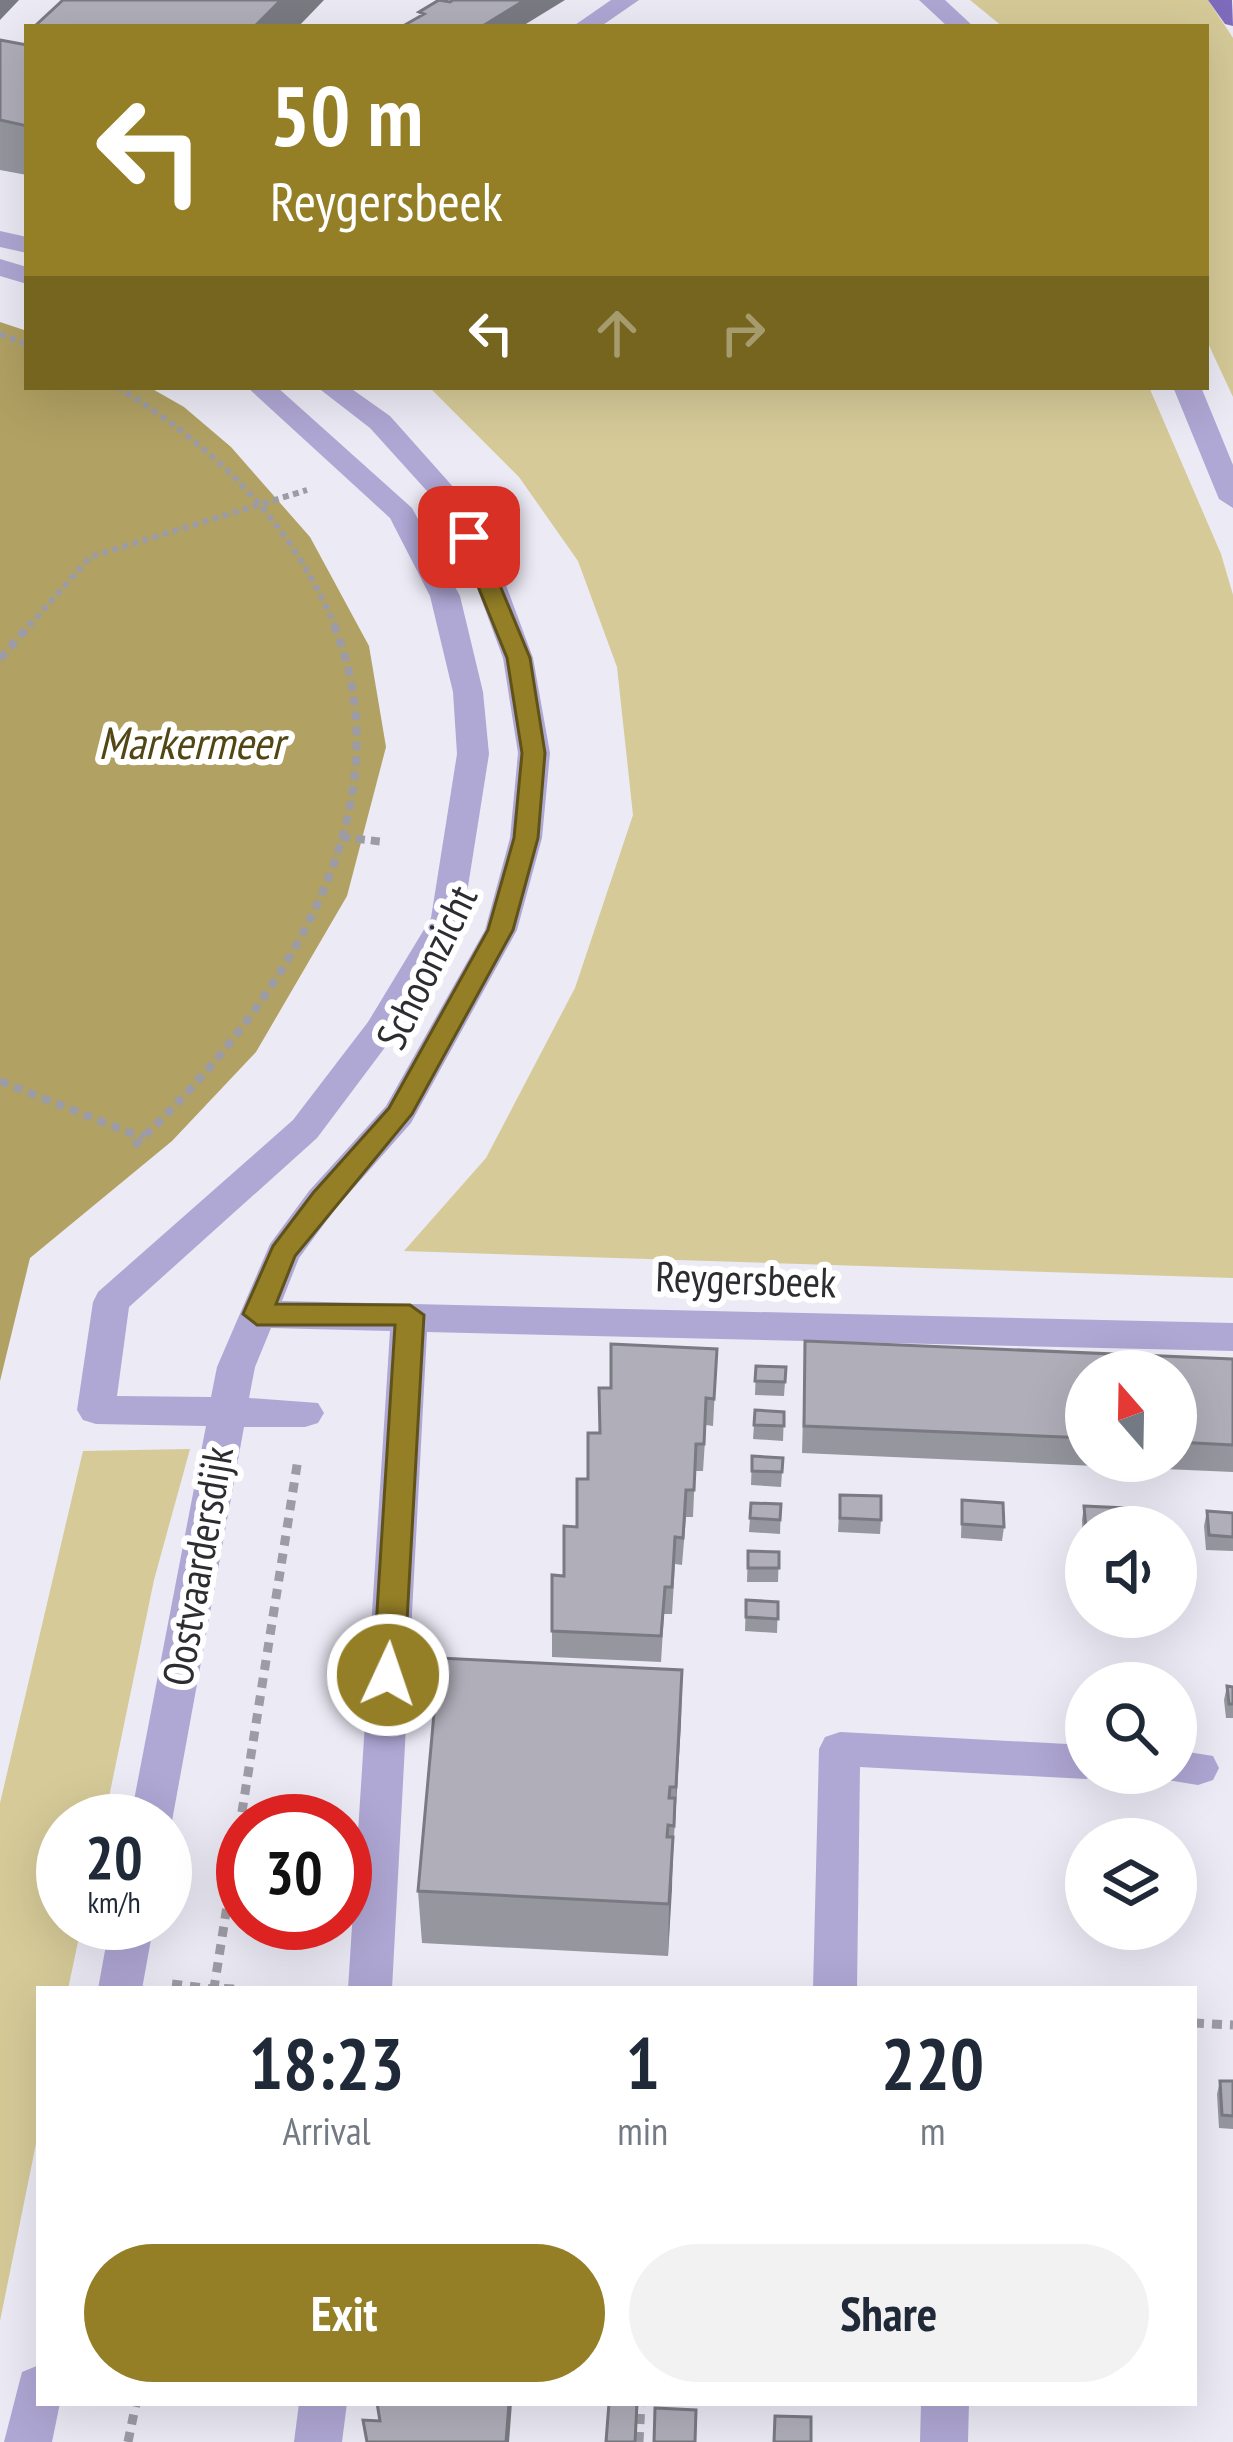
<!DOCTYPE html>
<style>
body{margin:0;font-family:"PT Sans Narrow",sans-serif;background:#f2f2f3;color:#1f2937;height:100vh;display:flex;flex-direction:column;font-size:45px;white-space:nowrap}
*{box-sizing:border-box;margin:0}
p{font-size:39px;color:#747a83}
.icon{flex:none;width:66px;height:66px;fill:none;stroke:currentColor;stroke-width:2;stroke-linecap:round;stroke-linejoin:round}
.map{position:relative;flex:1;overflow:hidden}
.panel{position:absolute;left:36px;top:1986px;width:1161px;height:420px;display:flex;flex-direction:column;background:#fff;border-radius:0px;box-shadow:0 12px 48px #0002}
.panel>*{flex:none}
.hud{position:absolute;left:24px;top:24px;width:1185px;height:366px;border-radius:0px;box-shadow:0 12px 48px #0002;background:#947f26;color:#fff;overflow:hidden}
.needle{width:78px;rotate:340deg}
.buttons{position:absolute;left:1065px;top:1350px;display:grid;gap:24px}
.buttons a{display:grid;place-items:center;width:132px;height:132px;border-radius:50%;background:#fff;box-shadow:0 12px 48px #0002;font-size:60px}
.speed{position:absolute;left:36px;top:1794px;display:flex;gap:24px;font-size:60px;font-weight:700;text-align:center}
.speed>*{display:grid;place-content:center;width:156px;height:156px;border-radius:50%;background:#fff;box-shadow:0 12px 48px #0002;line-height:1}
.speed small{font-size:30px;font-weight:400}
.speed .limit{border:18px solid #d22;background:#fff;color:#111}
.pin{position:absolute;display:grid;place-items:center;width:102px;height:102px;color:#fff;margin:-51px;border-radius:24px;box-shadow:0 6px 18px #0006}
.me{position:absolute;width:132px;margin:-66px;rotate:3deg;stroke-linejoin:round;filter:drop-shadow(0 0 9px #0008)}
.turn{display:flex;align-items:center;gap:42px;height:252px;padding:0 48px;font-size:54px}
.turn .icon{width:156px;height:156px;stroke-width:2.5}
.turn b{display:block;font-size:84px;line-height:102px}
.lanes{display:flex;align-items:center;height:114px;padding:0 48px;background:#0003;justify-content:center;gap:60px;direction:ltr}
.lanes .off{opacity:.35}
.eta{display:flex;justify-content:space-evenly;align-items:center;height:204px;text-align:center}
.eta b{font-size:72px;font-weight:600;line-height:84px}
.cta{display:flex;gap:24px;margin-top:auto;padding:24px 48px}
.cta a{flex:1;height:138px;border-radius:72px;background:#947f26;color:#fff;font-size:48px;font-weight:600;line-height:138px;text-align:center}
.cta a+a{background:#f2f2f3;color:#1f2937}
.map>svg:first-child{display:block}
.green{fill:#d6ca98}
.water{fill:#b1a163}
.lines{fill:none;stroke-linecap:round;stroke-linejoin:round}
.path-far2{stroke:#9d9ca5;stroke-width:6;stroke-dasharray:6 4.5;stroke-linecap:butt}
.path-far1{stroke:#9d9ca5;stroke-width:8;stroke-dasharray:9 6;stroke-linecap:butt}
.path{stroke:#9d9ca5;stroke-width:9;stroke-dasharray:10 8;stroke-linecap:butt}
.minor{fill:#afa7d4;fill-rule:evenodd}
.major{fill:#7e6bbc;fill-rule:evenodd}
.wall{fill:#96969f;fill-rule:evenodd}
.shaded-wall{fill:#7a7a82}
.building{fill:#afaeb9;stroke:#7a7a82;stroke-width:3}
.route{fill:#947f26;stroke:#605319;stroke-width:3}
.labels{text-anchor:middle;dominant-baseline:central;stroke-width:12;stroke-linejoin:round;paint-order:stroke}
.street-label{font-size:42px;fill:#2d2c31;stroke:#fff}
.water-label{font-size:45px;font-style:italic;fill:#524614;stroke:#fff}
</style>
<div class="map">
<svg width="1233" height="2442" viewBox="0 0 1233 2442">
<rect width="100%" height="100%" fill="#ebeaf5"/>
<!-- green -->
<path class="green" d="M 970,0 L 1208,0 L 1233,38 L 1233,397 L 1206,339 L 1206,27 L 1003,27 Z
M 429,387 L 1149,387 L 1221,554 L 1233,595 L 1233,1278 L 404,1251 L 486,1158 L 575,988 L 633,815 L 617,667 L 578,561 L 519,477 Z
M 190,1449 L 154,1580 L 104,1821 L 63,1821 L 63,1923 L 82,1923 L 68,1989 L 39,1989 L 39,2129 L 0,2321 L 0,1803 L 83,1451 Z"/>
<!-- water -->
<path class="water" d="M 0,322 L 27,331 L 27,387 L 149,387 L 184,407 L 231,447 L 310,537 L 369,646 L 386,747 L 347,896 L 256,1052 L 172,1141 L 30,1258 L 0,1381 Z"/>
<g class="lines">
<!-- path-far2 -->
<path class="path-far2" d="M 0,334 L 27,344
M 117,387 C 215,447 289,519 335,626
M 29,626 L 90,557 L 307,490"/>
<!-- path-far1 -->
<path class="path-far1" d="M 0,659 L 31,623
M 341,837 L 385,842
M 0,1081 L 143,1138
M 134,1146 C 268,1020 415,817 333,623"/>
<!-- path -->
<path class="path" d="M 172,1984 L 213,1989
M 234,1989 L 214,1988 L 298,1459
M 1194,2023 L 1233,2025
M 128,2442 L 136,2403
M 639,2442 L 641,2403"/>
<!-- minor -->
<path class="minor" d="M 611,0 L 639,0 L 600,27 L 572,27 Z
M 919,0 L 945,0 L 974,27 L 948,27 Z
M 0,231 L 27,237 L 27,253 L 0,247 Z
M 0,259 L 27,267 L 27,284 L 0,276 Z
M 247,387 L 277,387 L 412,508 L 460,596 L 483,692 L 489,754 L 463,918 L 392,1038 L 317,1138 L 129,1307 L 117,1396 L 211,1397 L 217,1367 L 270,1244 L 309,1191 L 386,1106 L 485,930 L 510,838 L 518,753 L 503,658 L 473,577 L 436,501 L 370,428 L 317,387 L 349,387 L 390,416 L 463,498 L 503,577 L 533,658 L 550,753 L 542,838 L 517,930 L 411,1123 L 335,1209 L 299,1258 L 282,1301 L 1233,1323 L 1233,1351 L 427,1332 L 392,1989 L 348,1989 L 390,1331 L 271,1328 L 255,1367 L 249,1398 L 318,1403 L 324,1413 L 318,1423 L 305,1427 L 244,1427 L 172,1821 L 165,1834 L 165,1821 L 130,1821 L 206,1426 L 96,1424 L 83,1420 L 77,1410 L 93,1302 L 98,1292 L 293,1120 L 368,1022 L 431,918 L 457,754 L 453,692 L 430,596 L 390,518 Z
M 1173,387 L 1201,387 L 1233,465 L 1233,508 L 1219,499 Z
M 840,1732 L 1086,1745 L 1086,1773 L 1101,1773 L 1086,1779 L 860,1767 L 857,1989 L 813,1989 L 819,1749 L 825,1737 Z
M 1176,1750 L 1213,1756 L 1219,1768 L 1213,1780 L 1198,1785 L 1161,1779 L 1158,1773 L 1176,1773 Z
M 110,1923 L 154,1923 L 142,1989 L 98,1989 Z
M 39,2365 L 39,2403 L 60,2403 L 52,2442 L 4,2442 L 22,2372 Z
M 299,2403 L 347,2403 L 342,2442 L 294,2442 Z
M 921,2403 L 969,2403 L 968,2442 L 920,2442 Z"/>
<!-- major -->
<path class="major" d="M 1208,0 L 1232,0 L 1233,26 L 1225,24 Z"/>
</g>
<!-- wall -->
<path class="wall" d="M 0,40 L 27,45 L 27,175 L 0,170 Z
M 805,1341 L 1233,1359 L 1233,1472 L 802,1453 ZM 1086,1371 L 1176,1371 L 1176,1461 L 1086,1461 Z
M 717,1349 L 713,1426 L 706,1425 L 703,1471 L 695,1471 L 693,1517 L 686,1517 L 682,1565 L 675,1564 L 672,1614 L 664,1614 L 661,1662 L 552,1657 L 552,1575 L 564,1576 L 611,1388 Z
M 756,1366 L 786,1367 L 784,1396 L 755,1395 Z
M 755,1410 L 784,1412 L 783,1441 L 753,1439 Z
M 752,1456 L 783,1458 L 781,1487 L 751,1485 Z
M 840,1495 L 881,1520 L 880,1534 L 838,1532 Z
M 962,1500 L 1004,1527 L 1002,1541 L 961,1538 Z
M 781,1504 L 780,1534 L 749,1532 L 750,1518 Z
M 1084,1506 L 1086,1527 L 1086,1544 L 1083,1544 L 1082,1520 Z
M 1207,1511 L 1233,1513 L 1233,1551 L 1206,1550 L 1204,1526 Z
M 748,1551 L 779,1552 L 778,1582 L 747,1582 Z
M 746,1600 L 778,1602 L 777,1633 L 745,1631 Z
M 682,1670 L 668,1956 L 422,1943 L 418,1891 Z
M 1227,1686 L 1233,1687 L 1233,1718 L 1226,1718 L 1224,1700 Z
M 1220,2081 L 1233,2081 L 1233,2129 L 1219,2128 L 1217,2094 Z"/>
<!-- shaded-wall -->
<path class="shaded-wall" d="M 0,0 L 19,0 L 0,20 Z
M 281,0 L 324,0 L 298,27 L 254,27 Z
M 525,0 L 565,0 L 521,27 L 481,27 Z
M 682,1670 L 681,1724 L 674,1840 L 676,1787 Z
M 673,1837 L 672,1889 L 668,1956 L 669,1904 Z
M 509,2403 L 512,2403 L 509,2442 L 506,2442 Z"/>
<!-- building -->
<path class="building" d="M 63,0 L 281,0 L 254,27 L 35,26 Z
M 439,0 L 450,2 L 453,0 L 525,0 L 481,27 L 403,26 L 424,14 L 419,12 Z
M 0,40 L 27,45 L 27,126 L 0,120 Z
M 805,1341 L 1233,1359 L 1233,1445 L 1176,1442 L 1176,1371 L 1086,1371 L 1086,1438 L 804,1426 Z
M 611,1344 L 717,1349 L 714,1399 L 706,1398 L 704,1444 L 696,1444 L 694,1490 L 686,1490 L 683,1538 L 675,1537 L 672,1587 L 665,1587 L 661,1636 L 552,1631 L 552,1575 L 564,1576 L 564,1526 L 577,1527 L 577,1479 L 588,1479 L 588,1433 L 600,1433 L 599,1388 L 611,1388 Z
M 756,1366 L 786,1367 L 785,1382 L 755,1381 Z
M 755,1410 L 784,1412 L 784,1426 L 754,1425 Z
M 752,1456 L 783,1458 L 782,1472 L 752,1471 Z
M 840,1495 L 881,1496 L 881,1520 L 840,1518 Z
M 962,1500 L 1003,1503 L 1004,1527 L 962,1524 Z
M 751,1503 L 781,1504 L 780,1520 L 750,1518 Z
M 1084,1506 L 1126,1508 L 1127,1527 L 1086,1527 L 1086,1530 Z
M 1207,1511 L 1233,1513 L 1233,1537 L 1209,1535 Z
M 748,1551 L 779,1552 L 779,1568 L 748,1568 Z
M 746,1600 L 778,1602 L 778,1619 L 746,1617 Z
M 439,1658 L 682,1670 L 676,1787 L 670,1787 L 669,1798 L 675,1798 L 674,1826 L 668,1825 L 667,1837 L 673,1837 L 669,1904 L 418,1891 Z
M 1227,1686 L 1233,1687 L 1233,1704 L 1229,1704 Z
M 1220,2081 L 1233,2081 L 1233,2116 L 1222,2115 Z
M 377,2403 L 509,2403 L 506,2442 L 367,2442 L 363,2420 L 380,2421 Z
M 609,2403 L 637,2403 L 635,2442 L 606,2442 Z
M 655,2408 L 696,2410 L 695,2442 L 654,2442 Z
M 775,2416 L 811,2417 L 811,2442 L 774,2442 Z"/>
<!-- route -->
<path class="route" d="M 469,531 L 480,537 L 530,658 L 545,753 L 538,838 L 513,930 L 412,1114 L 295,1256 L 276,1304 L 410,1305 L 424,1315 L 404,1675 L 399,1683 L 388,1687 L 378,1683 L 373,1675 L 395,1325 L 257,1325 L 243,1314 L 273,1246 L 313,1193 L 389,1108 L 488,930 L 514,838 L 522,753 L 507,658 L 458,537 Z"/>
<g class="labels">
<!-- street labels -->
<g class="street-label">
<text transform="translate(426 967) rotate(-64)">Schoonzicht</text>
<text transform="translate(746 1279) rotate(2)">Reygersbeek</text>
<text transform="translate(197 1566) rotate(-80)">Oostvaardersdijk</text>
</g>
<!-- water labels -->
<g class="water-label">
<text x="191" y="742">Markermeer</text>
</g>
</g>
</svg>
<div class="buttons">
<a><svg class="needle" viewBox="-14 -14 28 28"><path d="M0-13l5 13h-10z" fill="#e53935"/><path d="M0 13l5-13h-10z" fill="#747a83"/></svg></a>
<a><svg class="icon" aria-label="sound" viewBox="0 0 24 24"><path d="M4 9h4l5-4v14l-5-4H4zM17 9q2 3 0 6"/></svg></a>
<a><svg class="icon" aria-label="search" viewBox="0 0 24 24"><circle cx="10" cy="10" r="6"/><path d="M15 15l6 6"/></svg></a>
<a><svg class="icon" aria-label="layers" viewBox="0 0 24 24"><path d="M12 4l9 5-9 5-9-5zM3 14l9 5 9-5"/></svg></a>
</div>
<div class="speed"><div>20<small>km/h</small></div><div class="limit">30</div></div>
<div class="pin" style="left:469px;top:537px;background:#d93025"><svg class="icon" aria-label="arrive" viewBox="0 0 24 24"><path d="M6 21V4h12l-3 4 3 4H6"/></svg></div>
<svg class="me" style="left:388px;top:1675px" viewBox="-20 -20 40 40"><circle r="17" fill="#947f26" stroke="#fff" stroke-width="3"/><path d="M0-11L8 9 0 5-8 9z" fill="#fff"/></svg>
<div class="hud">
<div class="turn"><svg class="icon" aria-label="left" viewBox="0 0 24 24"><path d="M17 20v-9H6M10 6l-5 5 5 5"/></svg><div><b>50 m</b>Reygersbeek</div></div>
<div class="lanes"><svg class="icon" aria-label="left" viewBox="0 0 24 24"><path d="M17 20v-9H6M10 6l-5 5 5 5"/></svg><svg class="icon off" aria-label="ahead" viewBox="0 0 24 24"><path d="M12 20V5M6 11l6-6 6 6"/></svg><svg class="icon off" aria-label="right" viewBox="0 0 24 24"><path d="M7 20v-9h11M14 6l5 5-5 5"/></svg></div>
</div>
<section class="panel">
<div class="eta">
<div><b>18:23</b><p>Arrival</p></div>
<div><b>1</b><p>min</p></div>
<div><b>220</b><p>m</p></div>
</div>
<div class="cta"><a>Exit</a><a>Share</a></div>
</section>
</div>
